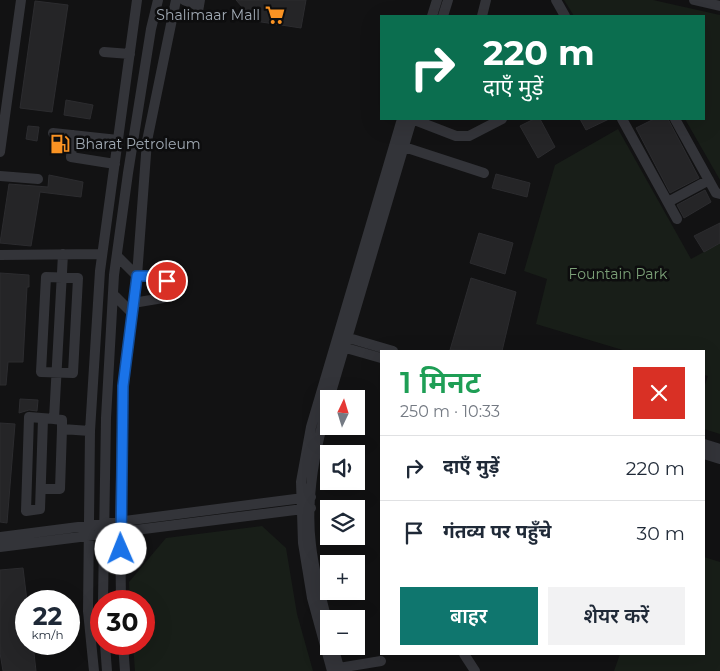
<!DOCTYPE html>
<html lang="hi">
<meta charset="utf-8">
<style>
body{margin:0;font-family:Montserrat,"Noto Sans Devanagari",sans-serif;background:#f2f2f3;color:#1f2937;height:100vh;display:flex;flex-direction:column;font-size:19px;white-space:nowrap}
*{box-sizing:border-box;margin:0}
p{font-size:16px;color:#747a83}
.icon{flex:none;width:28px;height:28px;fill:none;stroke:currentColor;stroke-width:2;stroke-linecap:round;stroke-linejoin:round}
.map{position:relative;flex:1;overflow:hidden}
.panel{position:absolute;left:380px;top:350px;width:325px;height:305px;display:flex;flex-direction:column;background:#fff;border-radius:0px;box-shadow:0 5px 20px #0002}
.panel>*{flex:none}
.hud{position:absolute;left:380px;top:15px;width:325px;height:105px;border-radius:0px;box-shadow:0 5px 20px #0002;background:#0b6e4f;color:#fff;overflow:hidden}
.needle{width:32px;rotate:4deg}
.fabs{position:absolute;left:320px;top:390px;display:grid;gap:10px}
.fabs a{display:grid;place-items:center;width:45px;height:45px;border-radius:0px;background:#fff;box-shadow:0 5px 20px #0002;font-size:25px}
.speed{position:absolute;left:15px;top:590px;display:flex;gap:10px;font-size:25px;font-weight:700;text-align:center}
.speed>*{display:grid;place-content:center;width:65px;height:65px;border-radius:50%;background:#fff;box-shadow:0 5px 20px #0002;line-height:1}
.speed small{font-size:12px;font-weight:400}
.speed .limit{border:8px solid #d22;background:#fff;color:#111}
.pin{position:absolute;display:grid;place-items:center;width:42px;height:42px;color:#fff;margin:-21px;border:2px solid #fff;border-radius:50%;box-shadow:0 1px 5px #0007}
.me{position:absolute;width:55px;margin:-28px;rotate:359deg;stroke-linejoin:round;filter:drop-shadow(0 0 4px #0008)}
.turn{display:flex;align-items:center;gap:18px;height:105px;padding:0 20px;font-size:22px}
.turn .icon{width:65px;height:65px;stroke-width:2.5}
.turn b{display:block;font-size:35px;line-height:42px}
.round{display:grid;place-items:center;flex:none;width:52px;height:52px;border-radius:0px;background:#f2f2f3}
.headline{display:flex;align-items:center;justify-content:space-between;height:85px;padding:0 20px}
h1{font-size:30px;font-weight:600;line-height:38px;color:#1e9e55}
.cta{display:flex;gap:10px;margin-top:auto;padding:10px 20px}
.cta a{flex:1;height:58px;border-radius:0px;background:#0f766e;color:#fff;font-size:20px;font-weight:600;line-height:58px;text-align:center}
.cta a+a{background:#f2f2f3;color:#1f2937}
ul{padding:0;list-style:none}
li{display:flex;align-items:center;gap:15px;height:65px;padding:0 20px;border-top:1px solid #e0e1e3}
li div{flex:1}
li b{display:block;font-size:19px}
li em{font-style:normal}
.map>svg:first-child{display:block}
.green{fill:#181e18}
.building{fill:#252527;stroke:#2c2c2f}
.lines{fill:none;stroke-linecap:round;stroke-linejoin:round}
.minor{stroke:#333439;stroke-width:10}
.route-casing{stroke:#114b97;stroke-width:12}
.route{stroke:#1a73e8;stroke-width:9}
.labels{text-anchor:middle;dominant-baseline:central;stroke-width:5;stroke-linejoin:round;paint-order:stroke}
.poi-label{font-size:14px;fill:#a2abb5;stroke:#0d0d0e;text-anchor:end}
.park-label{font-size:14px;fill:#7ca178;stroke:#0d0d0e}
</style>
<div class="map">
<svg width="720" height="671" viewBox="0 0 720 671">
<rect width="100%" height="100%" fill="#121213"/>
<!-- green -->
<path class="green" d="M 564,0 L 653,0 L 720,15 L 720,180 L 685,119 L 704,119 L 704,16 L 574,16 Z
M 618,129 L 691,259 L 720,243 L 720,434 L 704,429 L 704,388 L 708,376 L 704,375 L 704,351 L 626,351 L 536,324 L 547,279 L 524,271 L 555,165 Z
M 262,526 L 286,548 L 297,614 L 313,671 L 135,671 L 133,644 L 144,644 L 144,601 L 130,601 L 129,582 L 166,538 Z
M 704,557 L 720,562 L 720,671 L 614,671 L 620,654 L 704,654 Z"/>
<!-- building -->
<path class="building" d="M 236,0 L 306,0 L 301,28 L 248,20 L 244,9 Z
M 35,1 L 68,5 L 52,112 L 20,108 Z
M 66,100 L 93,105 L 90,119 L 64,115 Z
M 534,119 L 540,119 L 555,147 L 538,158 L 520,126 Z
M 580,119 L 609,119 L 586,130 Z
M 654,119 L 668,119 L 699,178 L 670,193 L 636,128 Z
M 28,126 L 39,127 L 37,141 L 26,139 Z
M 496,174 L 530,183 L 527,197 L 492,188 Z
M 49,175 L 83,182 L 81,197 L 40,192 L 31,246 L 0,243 L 9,184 L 48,187 Z
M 705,190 L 711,202 L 684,218 L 677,205 Z
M 720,223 L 720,243 L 704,252 L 694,236 Z
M 479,233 L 513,243 L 505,274 L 470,263 Z
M 0,273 L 29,275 L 29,287 L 27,287 L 23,362 L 8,362 L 6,385 L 0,385 Z
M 471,278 L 516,292 L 502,351 L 450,350 Z
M 20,399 L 38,400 L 37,411 L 29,410 L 19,413 Z
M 0,423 L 15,424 L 7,523 L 0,522 Z
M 23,568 L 27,601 L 26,644 L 33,644 L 36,671 L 3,671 L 0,653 L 0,570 Z"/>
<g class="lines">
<!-- minor -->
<path class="minor" d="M 184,0 L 199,6
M 556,0 L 565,16
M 694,0 L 720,6
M 432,16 L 437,0
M 443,16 L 448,0
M 482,16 L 486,0
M 197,17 L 200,0
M 104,52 L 130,54
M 412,119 L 456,136 L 469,136 L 502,119
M 622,119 L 677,219
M 675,119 L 716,193 L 720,194
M 53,133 L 118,140
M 73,135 L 71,157 L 115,164
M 398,145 L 484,173
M 0,152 L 21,0
M 0,176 L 38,179
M 668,202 L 709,180
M 63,254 L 54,419 L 62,420 L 62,429 L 90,431
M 0,255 L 102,254
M 117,256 L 137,276 L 157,275 L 167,281 L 168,291 L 163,298 L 133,303
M 46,277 L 78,278 L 73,373 L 41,372 Z
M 113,294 L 131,312
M 342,336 L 393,351
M 339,346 L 381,358
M 329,399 L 412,119
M 329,400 C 315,447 305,497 311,545 C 314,573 322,601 329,628
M 43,419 L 40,509 L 26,511 L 29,417 L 54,419
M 704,444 L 720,449
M 704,454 L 720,459
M 41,489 L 60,489 L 62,429
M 0,537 L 311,497
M 0,547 L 311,508
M 103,601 L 106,418 L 114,275 L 128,173 L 151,29 L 158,0
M 121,601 L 120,522 L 123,386 L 137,276 L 147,141 L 176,0
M 105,644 L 107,671
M 123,644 L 125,671
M 333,646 L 340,671
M 464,654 L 475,671
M 339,668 L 381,661
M 94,671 L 88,611 L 90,431 L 100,271 L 137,0
M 332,671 L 312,598 L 303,543 L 301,482 L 311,427 L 402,119"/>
</g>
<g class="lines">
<defs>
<path id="route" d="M 121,549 L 123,386 L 137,276 L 157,276 L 167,281"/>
</defs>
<!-- route casing -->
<use href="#route" class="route-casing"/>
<!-- route -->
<use href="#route" class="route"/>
</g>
<!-- icons -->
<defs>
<symbol id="supermarket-bare" viewBox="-9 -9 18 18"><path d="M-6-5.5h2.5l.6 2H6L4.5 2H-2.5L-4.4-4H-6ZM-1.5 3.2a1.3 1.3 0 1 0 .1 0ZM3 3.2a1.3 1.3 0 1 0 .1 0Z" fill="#fa9323" stroke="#0d0d0e" stroke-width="2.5" paint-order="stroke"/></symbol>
<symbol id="fuel-bare" viewBox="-9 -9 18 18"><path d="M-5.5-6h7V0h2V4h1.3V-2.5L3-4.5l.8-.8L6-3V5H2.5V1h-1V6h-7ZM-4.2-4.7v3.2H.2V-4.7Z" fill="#fa9323" stroke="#0d0d0e" stroke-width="2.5" paint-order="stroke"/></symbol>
</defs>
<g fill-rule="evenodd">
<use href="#supermarket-bare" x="261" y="1" width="28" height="28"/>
<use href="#fuel-bare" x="46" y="130" width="28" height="28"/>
</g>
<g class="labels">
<!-- poi labels -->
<g class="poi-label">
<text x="260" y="15">Shalimaar Mall</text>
<text x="75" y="144" text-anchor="start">Bharat Petroleum</text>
</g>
<!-- park labels -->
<g class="park-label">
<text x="618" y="274">Fountain Park</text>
</g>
</g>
</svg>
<div class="fabs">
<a><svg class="needle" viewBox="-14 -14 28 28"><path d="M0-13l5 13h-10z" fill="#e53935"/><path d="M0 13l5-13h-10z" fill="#747a83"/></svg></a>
<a><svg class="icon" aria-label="sound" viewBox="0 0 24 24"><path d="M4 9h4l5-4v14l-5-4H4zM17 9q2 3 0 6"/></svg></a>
<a><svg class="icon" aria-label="layers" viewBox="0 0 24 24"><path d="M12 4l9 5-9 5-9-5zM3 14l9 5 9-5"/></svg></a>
<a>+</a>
<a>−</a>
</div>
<div class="speed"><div>22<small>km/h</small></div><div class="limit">30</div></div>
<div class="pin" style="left:167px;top:281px;background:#d93025"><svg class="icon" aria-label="arrive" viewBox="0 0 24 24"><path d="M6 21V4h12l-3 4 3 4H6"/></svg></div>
<svg class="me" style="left:121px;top:549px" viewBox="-20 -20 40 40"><circle r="19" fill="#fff"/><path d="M0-13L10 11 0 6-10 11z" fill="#1a73e8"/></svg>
<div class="hud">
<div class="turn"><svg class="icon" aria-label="right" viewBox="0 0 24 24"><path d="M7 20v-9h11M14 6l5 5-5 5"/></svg><div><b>220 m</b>दाएँ मुड़ें</div></div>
</div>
<section class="panel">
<div class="headline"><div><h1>1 मिनट</h1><p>250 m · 10:33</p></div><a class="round" style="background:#d93025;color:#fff"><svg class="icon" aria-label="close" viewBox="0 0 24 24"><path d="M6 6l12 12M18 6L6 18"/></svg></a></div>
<ul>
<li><svg class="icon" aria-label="right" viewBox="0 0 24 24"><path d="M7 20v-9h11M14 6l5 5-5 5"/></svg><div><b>दाएँ मुड़ें</b></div><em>220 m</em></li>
<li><svg class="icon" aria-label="arrive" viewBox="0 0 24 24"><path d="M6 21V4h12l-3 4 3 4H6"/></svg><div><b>गंतव्य पर पहुँचे</b></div><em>30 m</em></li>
</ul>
<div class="cta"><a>बाहर</a><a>शेयर करें</a></div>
</section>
</div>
